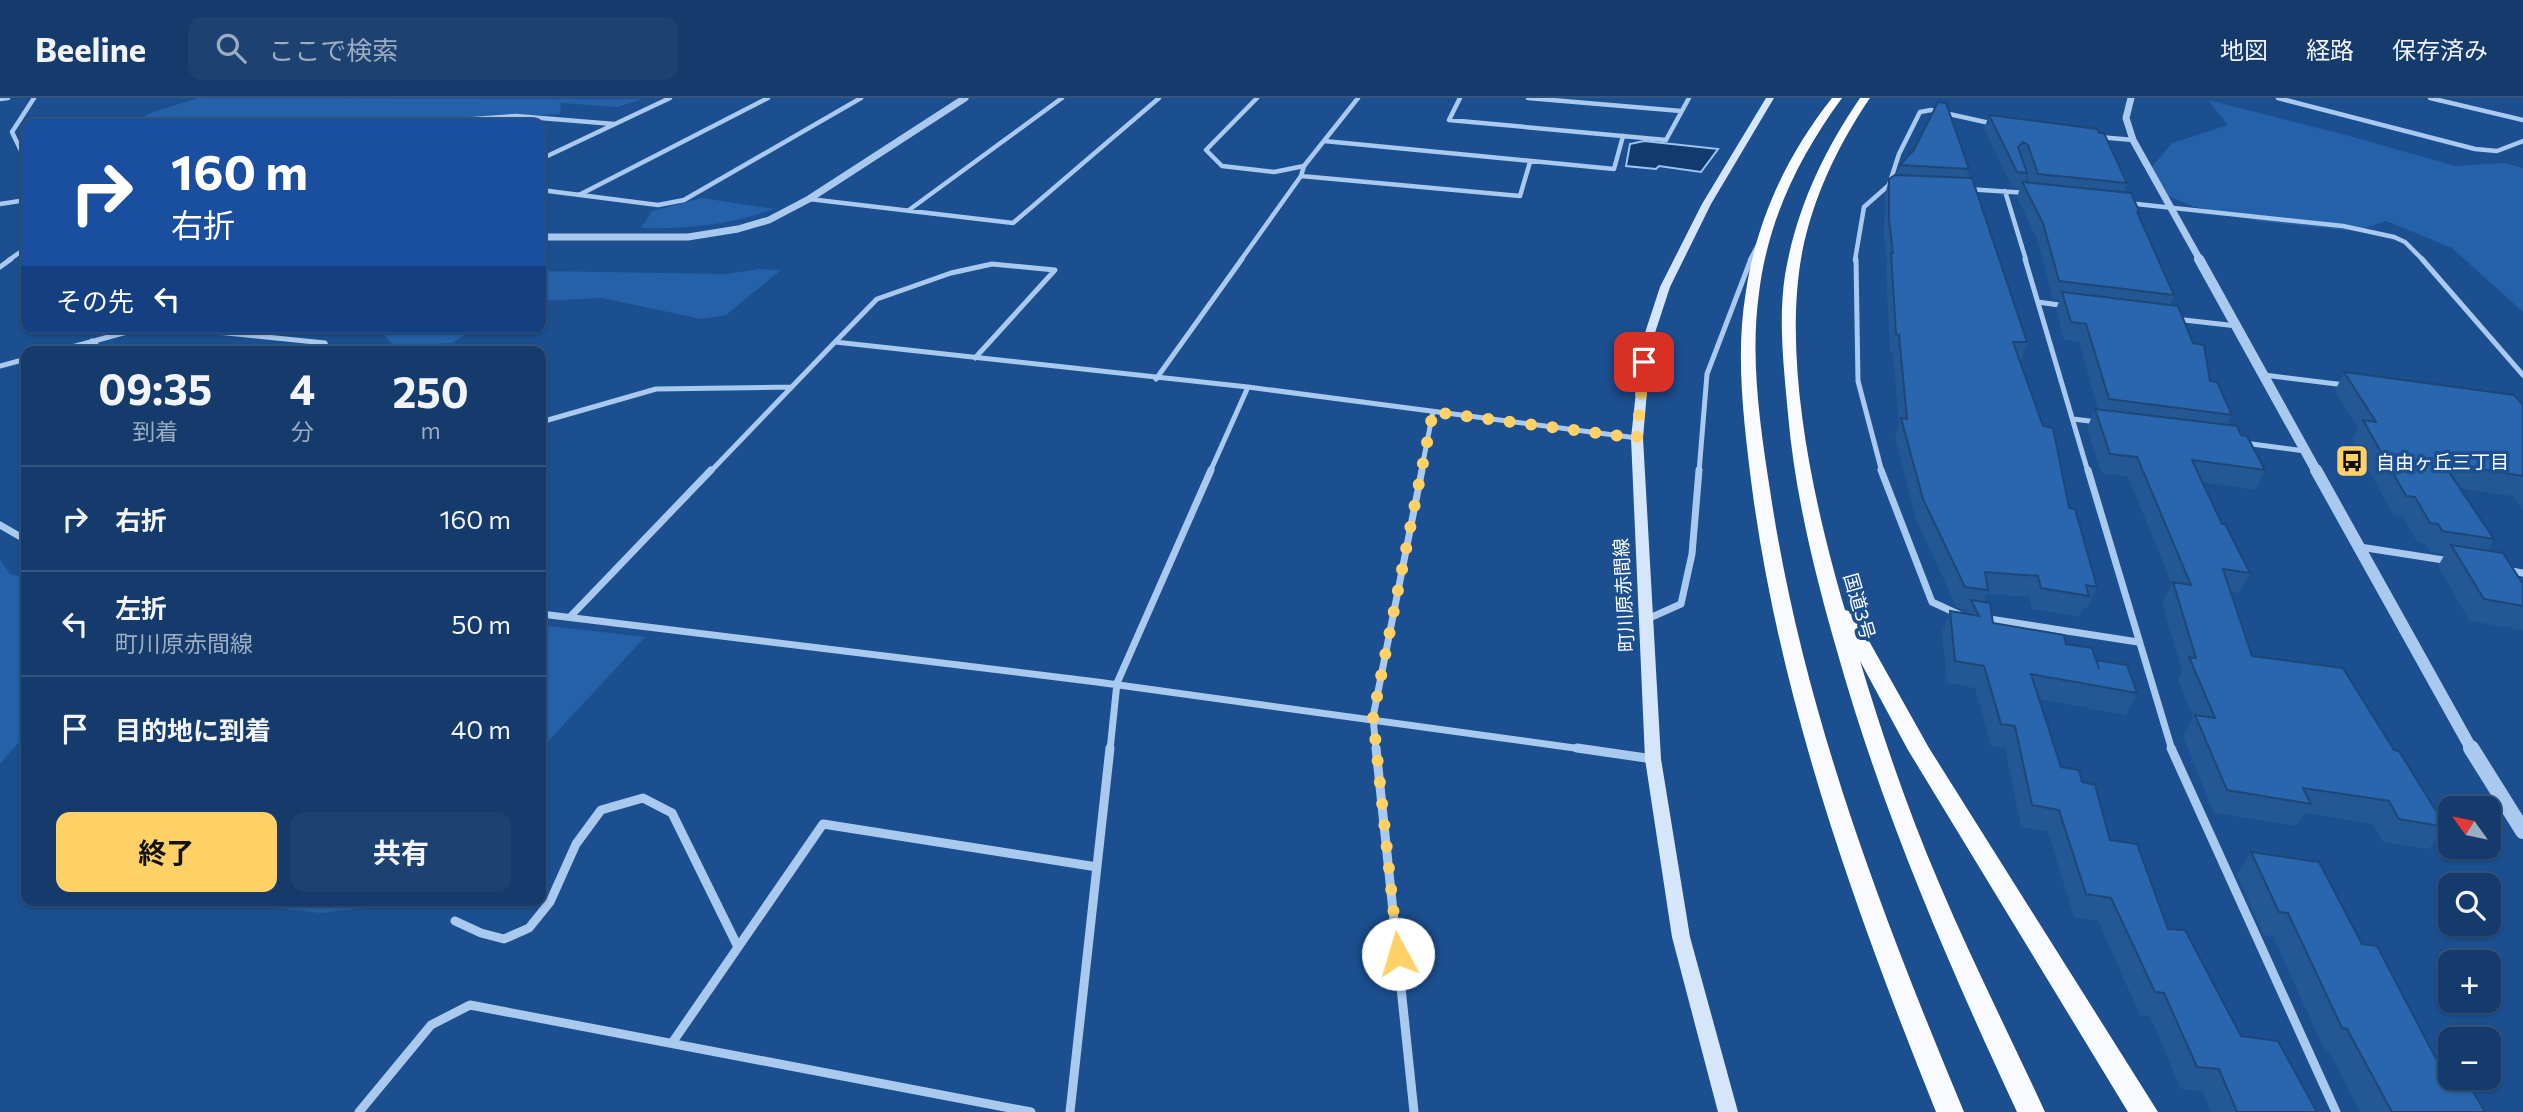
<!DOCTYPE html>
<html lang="ja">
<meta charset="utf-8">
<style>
body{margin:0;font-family:Commissioner,"Noto Sans JP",sans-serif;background:#1d4271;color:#f1f3f6;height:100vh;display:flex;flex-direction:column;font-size:26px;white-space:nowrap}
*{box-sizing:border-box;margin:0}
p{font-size:23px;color:#9dadc1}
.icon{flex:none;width:38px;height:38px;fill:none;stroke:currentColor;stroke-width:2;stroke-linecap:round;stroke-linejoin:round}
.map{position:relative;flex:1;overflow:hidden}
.sheet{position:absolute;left:21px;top:248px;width:525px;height:560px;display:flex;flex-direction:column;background:#143b6b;border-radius:14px;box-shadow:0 2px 5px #0004,0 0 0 2px #33557e}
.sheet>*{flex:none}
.guide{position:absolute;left:21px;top:21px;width:525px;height:214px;border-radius:14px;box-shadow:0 2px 5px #0004,0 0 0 2px #33557e;background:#1a4fa0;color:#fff;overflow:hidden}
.needle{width:46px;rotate:303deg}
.fabs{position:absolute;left:2438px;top:698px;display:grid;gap:14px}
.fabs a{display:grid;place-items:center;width:63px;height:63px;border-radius:14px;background:#143b6b;box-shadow:0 2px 5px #0004,0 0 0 2px #33557e;font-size:35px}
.pin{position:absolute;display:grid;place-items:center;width:60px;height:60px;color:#fff;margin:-30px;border-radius:14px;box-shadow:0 4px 10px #0006}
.me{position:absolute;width:77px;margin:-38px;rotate:354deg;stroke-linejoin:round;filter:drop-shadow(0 0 5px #0008)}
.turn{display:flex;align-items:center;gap:24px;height:147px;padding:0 35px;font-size:32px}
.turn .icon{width:91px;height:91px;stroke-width:2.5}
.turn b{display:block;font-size:49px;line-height:60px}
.then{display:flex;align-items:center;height:66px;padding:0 35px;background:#0003;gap:14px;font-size:26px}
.eta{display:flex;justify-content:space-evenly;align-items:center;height:119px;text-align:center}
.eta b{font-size:42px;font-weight:700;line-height:49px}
.action{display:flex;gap:14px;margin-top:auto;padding:14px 35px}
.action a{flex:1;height:80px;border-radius:14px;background:#ffd166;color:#111;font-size:28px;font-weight:700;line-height:80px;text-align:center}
.action a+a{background:#1d4271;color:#f1f3f6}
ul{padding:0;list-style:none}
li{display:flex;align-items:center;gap:21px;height:105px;padding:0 35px;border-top:2px solid #33557e}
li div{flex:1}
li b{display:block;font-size:26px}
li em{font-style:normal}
header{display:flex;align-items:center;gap:42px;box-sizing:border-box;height:98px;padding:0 35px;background:#143b6b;border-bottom:2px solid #33557e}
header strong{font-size:33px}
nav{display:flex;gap:38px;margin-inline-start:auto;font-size:24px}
.search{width:490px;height:63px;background:#1d4271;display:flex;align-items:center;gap:18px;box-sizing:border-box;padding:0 24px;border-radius:14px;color:#9dadc1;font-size:26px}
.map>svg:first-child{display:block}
.green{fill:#2461a8}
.water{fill:#123a6d;stroke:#9cc4f0;stroke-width:2}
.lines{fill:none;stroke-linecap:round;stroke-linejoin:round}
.minor-far3{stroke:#a9c9ee;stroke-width:4.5}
.minor-far2{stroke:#a9c9ee;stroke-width:5}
.minor-far1{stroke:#a9c9ee;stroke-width:7}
.minor{stroke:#a9c9ee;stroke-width:9}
.tertiary-far3{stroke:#a9c9ee;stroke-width:7}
.tertiary-far2{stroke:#a9c9ee;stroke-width:10}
.tertiary-far1{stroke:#a9c9ee;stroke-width:12}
.tertiary{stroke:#a9c9ee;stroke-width:16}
.secondary{fill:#d6e6fa;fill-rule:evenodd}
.trunk{fill:#f8faff;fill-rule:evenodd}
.wall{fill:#245895;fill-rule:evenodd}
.building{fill:#2a66ad;stroke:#1d4779;stroke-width:2}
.route{stroke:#ffd166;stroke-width:12;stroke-dasharray:0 21.6}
.labels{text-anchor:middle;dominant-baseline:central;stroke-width:7;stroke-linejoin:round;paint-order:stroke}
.poi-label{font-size:19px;fill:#fff;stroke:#1b4f8f;text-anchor:start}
.street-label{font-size:19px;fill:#fff;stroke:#1b4f8f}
</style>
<header>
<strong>Beeline</strong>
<div class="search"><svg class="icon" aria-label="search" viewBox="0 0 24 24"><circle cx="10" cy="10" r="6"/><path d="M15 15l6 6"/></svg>ここで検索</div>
<nav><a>地図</a><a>経路</a><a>保存済み</a></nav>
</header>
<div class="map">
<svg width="2523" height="1014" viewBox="0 0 2523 1014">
<rect width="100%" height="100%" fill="#1b4f8f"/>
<!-- green -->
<path class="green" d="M 198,0 L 642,1 L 618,9 L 561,5 L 560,16 L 379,26 L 131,26 L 153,14 Z
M 2208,2 L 2346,37 L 2455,68 L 2505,65 L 2523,70 L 2523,214 L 2452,150 L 2386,123 L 2356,133 L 2257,123 L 2192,108 L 2168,98 L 2151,70 L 2172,45 L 2228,27 Z
M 702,100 L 774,111 C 730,127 687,131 641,130 L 652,113 Z
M 759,171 L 781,172 L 726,217 L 701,221 L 602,200 L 541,203 L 541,173 L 726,176 Z
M 389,229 L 477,229 L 452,245 L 395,249 L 381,233 Z
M 0,462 L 10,476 L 26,480 L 26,636 L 0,666 Z
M 541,527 L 645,539 L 541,651 Z
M 273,803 L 399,803 L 397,806 L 321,815 L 276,810 Z"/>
<!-- water -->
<path class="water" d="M 1644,43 L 1718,51 L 1701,74 L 1659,68 L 1656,71 L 1626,68 L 1630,46 Z"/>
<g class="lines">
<!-- minor-far3 -->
<path class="minor-far3" d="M 1257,0 L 1206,52 L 1222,68 L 1274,74 L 1304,68 L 1358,0
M 1460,0 L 1449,22 L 1666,42 L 1689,0
M 1528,0 L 1681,13
M 2278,0 L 2475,51 L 2497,53 L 2523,43
M 2430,0 L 2523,22
M 0,1 L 8,0
M 403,26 L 516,18 L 614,26
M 2099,39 L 2133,42
M 1324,43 L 1614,71 L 1623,38
M 541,61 L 670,0
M 26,63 L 12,34 L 34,0
M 1301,78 L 1520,98 L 1530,64
M 1966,91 L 2028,95
M 541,92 L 658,107 L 684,102 L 861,0
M 2005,93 L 2026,162
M 579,97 L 768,0
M 809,101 L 1013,125 L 1159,0
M 2127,105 L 2343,128 L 2394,139 L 2405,144 L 2423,162
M 0,106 L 26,102
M 909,112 L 1062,0
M 9,162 L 26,150
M 1241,162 L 1301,78 L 1304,68
M 1750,162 L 1759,145
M 1855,162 L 1864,109 L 1889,87 L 1899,56 L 1920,14 L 1931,12 L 1994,26"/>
<!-- minor-far2 -->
<path class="minor-far2" d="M 1856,161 L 1858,283 L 1882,374
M 2025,161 L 2088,374
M 2422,161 L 2523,277
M 0,169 L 11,161
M 2038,204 L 2066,208
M 2175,221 L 2237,228
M 168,229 L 325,245 L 328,254
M 92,243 L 104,254
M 835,244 L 877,201 L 951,175 L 992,166 L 1055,172 L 975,260
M 54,254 L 145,229
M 0,268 L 26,261
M 2264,277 L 2345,287
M 1156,281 L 1242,161
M 2073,321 L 2097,324
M 541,324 L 656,291 L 792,289
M 2244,345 L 2305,353
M 710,374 L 835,244 L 1248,289 L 1637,340
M 1210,374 L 1248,289
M 1421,374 L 1433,314
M 1699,374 L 1707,276 L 1751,161"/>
<!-- minor-far1 -->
<path class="minor-far1" d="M 1881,372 L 1932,504 L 1958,516
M 2088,372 L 2172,652
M 0,427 L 26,442
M 2360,449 L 2450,463
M 2506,472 L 2523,475
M 541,516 L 1097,584 L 1589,652
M 570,519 L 711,372
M 1983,520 L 2138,544
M 1645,522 L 1681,506 L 1692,456 L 1699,372
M 1110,652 L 1117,585 L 1211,372
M 1376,652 L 1373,619 L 1422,372"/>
<!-- minor -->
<path class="minor" d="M 1376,650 L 1414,1014
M 1577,650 L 1653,661
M 2171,650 L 2336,1014
M 455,823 L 481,835 L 504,841 L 529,830 L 550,804 L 576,746 L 601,712 L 643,700 L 672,715 L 738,849
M 672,945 L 823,726 L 1097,769
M 359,1014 L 431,927 L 470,907 L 1031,1014
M 1070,1014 L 1110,650"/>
<!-- tertiary-far3 -->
<path class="tertiary-far3" d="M 2131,0 L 2126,20 L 2133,42 L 2200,162
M 541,139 L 688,139 L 738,131 L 769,122 L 809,101 L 965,0"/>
<!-- tertiary-far2 -->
<path class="tertiary-far2" d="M 2199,161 L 2317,374"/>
<!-- tertiary-far1 -->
<path class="tertiary-far1" d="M 2316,372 L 2472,652"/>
<!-- tertiary -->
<path class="tertiary" d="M 2471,650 L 2523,733"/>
<!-- secondary -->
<path class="secondary" d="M 1766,0 L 1774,0 L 1711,106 L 1670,189 L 1651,247 L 1643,340 L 1661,661 L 1690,839 L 1738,1014 L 1718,1014 L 1672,839 L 1645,661 L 1631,340 L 1641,247 L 1660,189 L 1702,106 Z"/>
<!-- trunk -->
<path class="trunk" d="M 1832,0 L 1842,0 C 1799,59 1768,121 1759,195 C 1750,260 1760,327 1770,392 C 1802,609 1880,813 1964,1014 L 1936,1014 C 1855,812 1781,607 1752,390 C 1744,325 1735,258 1746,193 C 1757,121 1787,57 1832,0 Z
M 1860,0 L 1870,0 C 1838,47 1813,99 1802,155 C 1782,263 1814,407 1845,512 L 1852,514 L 1855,518 L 1929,650 L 2158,1014 L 2128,1014 L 1908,652 L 1860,563 C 1883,639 1908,713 1939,785 C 1972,863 2010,938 2045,1014 L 2017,1014 C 1946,861 1883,716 1837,553 C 1815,476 1795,397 1788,316 C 1784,271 1778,223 1785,177 C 1796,112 1823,54 1860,0 Z"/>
</g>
<!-- wall -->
<path class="wall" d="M 1989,17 L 2127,85 L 2124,94 L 2140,115 L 2139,117 L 2174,197 L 2170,207 L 2193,245 L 2210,283 L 2232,317 L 2227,327 L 2241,337 L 2265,372 L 2255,392 L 2202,384 L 2222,426 L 2250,475 L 2239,495 L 2231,494 L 2252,558 L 2394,652 L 2446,729 L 2429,751 L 2383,744 L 2373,726 L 2305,715 L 2296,728 L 2214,715 L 2183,639 L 2193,619 L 2178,581 L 2182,573 L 2162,505 L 2172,486 L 2128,379 L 2101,375 L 2087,330 L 2095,311 L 2098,311 L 2079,244 L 2064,242 L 2056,211 L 2060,201 L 2053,200 L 2037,141 L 2017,99 L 2020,90 L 2012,89 L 1984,31 ZM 2027,75 L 2030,84 L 2024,84 Z
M 1900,67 L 1969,71 L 1966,80 L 2027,244 L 2021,262 L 2019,262 L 2069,410 L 2097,489 L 2087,510 L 2084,509 L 2079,519 L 2032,511 L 2029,499 L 1986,496 L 1983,504 L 1993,525 L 2066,546 L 2096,563 L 2137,595 L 2126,617 L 2039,601 L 2061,669 L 2082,684 L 2110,742 L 2168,831 L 2241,938 L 2317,1014 L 2211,1014 L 2203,994 L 2181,991 L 2150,918 L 2140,917 L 2098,823 L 2074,819 L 2048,734 L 2021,729 L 2005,650 L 1991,648 L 1975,590 L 1947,585 L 1942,534 L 1950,513 L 1966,516 L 1968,511 L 1957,510 L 1916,421 L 1895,340 L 1899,326 L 1893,255 L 1890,254 L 1886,171 L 1887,165 L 1884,137 L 1885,97 L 1889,81 L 1897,77 Z
M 2344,274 L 2523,307 L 2523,412 L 2512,398 L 2460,390 L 2494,441 L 2487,453 L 2523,486 L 2523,532 L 2470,523 L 2438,468 L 2445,456 L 2430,454 L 2425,446 L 2418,445 L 2403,419 L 2394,418 L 2352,341 L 2358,330 L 2335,293 Z
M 2251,754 L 2362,846 L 2443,974 L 2485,1014 L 2360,1014 L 2329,953 L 2325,953 L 2273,838 L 2264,837 L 2237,777 Z"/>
<!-- building -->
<path class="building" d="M 1938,4 L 1946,5 L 1969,71 L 1900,67 L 1914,52 Z
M 1989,17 L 2097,31 L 2099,35 L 2104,35 L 2127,85 L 2038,76 L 2028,47 L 2023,44 L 2018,49 L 2027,75 L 2017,74 Z
M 1895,77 L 1972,80 L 2027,244 L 2013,244 L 2043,328 L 2053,330 L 2069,410 L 2075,411 L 2097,489 L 2086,487 L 2089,498 L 2041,490 L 2038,478 L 1985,474 L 1988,492 L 1965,489 L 1923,401 L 1901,320 L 1907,321 L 1899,237 L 1896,236 L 1891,155 L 1893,155 L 1889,121 L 1889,81 Z
M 2022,84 L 2131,95 L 2140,115 L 2137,114 L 2174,197 L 2059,183 L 2043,125 Z
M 2062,194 L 2178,208 L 2193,245 L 2204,247 L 2210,283 L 2217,284 L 2232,317 L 2109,301 L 2086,226 L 2071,224 Z
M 2344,274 L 2514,297 L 2523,307 L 2523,378 L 2443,365 L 2494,441 L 2442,433 L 2438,426 L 2430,425 L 2415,399 L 2406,398 L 2363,322 L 2376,324 Z
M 2095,311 L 2237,328 L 2241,337 L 2247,338 L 2265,372 L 2192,362 L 2222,426 L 2225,426 L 2250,475 L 2223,471 L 2252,558 L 2343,570 L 2394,652 L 2399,653 L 2446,729 L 2399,721 L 2389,703 L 2303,690 L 2311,706 L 2227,692 L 2195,617 L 2215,620 L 2189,559 L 2196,560 L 2173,484 L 2191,487 L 2137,359 L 2110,356 Z
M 2451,447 L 2503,455 L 2523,486 L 2523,508 L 2484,501 Z
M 1971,502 L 1990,505 L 1993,525 L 2064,537 L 2066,546 L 2092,550 L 2099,571 L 2096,562 L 2127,567 L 2137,595 L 2031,576 L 2061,669 L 2079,672 L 2082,684 L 2095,687 L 2110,742 L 2137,746 L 2168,831 L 2185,832 L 2241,938 L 2278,943 L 2317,1014 L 2237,1014 L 2219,971 L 2197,969 L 2164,895 L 2155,894 L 2111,800 L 2086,796 L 2059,712 L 2032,707 L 2015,628 L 2001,626 L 1984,568 L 1955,563 L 1950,513 L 1979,518 Z
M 2251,754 L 2319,764 L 2362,846 L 2377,848 L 2443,974 L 2450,975 L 2450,980 L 2465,980 L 2485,1014 L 2392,1014 L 2347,931 L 2342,930 L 2288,815 L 2279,814 Z"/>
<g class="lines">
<!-- route -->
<path class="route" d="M 1398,856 L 1373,619 L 1433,314 L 1637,340 L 1644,264"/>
</g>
<!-- icons -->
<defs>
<symbol id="bus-square" viewBox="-11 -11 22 22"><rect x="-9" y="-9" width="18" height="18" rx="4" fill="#ffd166" stroke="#1b4f8f"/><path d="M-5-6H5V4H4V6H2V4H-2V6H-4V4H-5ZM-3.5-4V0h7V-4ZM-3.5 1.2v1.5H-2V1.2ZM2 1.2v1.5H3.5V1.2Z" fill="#111"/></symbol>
</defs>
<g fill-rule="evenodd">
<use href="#bus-square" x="2333" y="344" width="38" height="38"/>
</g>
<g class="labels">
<!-- poi labels -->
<g class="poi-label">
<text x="2376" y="363">自由ヶ丘三丁目</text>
</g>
<!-- street labels -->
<g class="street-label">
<text transform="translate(1623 497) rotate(-93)">町川原赤間線</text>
<text transform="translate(1860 508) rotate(74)">国道3号</text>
</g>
</g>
</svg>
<div class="fabs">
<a><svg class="needle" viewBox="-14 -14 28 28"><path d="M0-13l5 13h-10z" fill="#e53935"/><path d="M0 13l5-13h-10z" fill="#9dadc1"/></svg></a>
<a><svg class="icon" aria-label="search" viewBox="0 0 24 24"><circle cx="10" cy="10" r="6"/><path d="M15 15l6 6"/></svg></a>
<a>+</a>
<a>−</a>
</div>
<div class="pin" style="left:1644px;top:264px;background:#d93025"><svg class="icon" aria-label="arrive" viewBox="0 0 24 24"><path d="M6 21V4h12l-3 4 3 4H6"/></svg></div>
<svg class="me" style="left:1398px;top:856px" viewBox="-20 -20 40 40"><circle r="19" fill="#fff"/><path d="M0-13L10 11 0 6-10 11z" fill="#ffd166"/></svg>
<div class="guide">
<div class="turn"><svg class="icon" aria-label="right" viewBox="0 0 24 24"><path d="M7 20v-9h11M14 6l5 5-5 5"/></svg><div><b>160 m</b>右折</div></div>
<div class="then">その先<svg class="icon" aria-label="left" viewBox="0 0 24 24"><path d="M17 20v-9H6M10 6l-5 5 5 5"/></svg></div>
</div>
<section class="sheet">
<div class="eta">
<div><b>09:35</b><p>到着</p></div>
<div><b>4</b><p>分</p></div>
<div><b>250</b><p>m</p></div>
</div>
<ul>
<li><svg class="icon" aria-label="right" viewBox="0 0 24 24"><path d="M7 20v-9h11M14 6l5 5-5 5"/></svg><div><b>右折</b></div><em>160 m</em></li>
<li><svg class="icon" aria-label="left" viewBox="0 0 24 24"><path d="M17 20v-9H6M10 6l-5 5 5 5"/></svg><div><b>左折</b><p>町川原赤間線</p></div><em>50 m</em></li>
<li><svg class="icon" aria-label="arrive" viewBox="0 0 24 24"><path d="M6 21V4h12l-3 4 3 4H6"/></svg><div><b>目的地に到着</b></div><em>40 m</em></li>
</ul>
<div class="action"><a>終了</a><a>共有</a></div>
</section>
</div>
